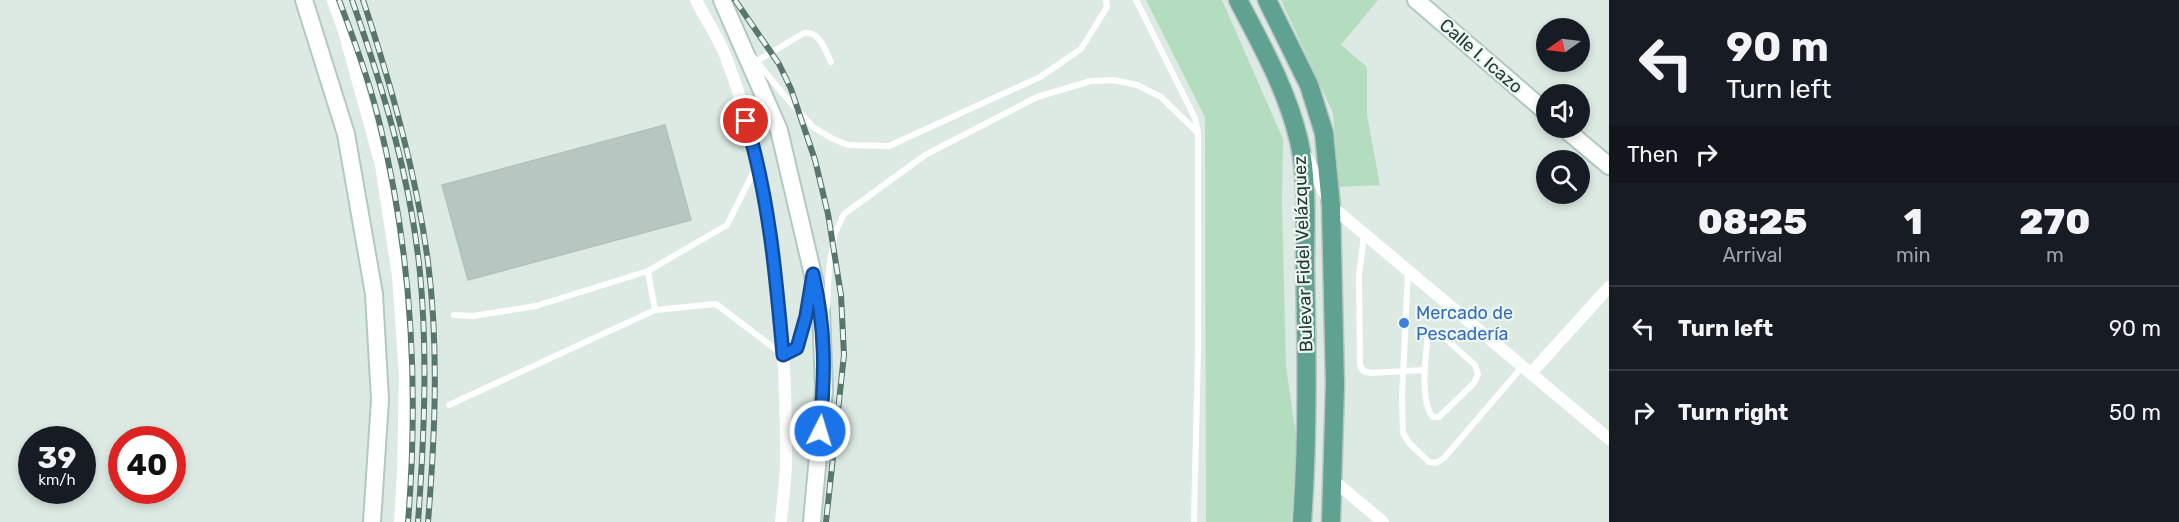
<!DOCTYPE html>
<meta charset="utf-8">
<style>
body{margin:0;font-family:Rubik,sans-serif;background:#20242c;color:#f1f3f6;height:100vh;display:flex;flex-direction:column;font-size:22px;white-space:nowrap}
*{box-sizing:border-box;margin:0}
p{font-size:20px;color:#9ea1a6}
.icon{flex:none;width:33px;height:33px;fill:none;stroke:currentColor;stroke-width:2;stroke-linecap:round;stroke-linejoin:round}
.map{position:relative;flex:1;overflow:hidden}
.sheet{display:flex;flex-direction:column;background:#171b24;width:570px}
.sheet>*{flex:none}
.hud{background:#171b24;color:#f1f3f6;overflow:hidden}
.needle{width:39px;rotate:256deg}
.controls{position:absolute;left:1536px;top:18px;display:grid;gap:12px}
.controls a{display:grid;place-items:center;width:54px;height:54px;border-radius:50%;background:#171b24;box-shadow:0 3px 9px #0003;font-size:30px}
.speed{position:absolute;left:18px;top:426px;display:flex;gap:12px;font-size:30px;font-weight:700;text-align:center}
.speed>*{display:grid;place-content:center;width:78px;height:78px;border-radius:50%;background:#171b24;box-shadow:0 3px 9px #0003;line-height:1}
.speed small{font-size:15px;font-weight:400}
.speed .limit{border:9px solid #d22;background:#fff;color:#111}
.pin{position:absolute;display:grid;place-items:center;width:51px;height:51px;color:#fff;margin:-26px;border:3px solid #fff;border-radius:50%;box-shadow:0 2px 6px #0007}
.me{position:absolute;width:66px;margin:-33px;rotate:5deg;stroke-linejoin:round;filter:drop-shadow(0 0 4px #0008)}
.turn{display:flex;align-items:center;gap:21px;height:126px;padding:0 18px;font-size:27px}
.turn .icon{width:78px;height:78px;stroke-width:2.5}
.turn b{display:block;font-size:42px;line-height:51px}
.then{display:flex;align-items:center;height:57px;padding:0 18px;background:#0003;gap:12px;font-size:22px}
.eta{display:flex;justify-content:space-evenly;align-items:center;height:102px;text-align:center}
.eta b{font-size:36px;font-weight:800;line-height:42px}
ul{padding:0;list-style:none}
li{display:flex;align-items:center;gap:18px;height:84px;padding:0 18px;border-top:2px solid #363941}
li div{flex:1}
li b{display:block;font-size:22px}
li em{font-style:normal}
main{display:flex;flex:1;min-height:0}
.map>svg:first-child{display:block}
.green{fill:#b4ddc0}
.building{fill:#b5c7c0;stroke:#afc3bc;stroke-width:1.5}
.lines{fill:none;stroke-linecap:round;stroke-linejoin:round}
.secondary-casing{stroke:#b0cac1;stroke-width:20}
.primary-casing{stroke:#bcc4c2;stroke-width:21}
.lane{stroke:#fff;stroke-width:6}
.street{stroke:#fff;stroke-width:12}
.secondary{stroke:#fff;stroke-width:16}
.primary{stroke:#5fa292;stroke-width:18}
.rail-casing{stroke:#58766e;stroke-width:6}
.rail{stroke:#edf7f2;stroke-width:4;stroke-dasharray:11;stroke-linecap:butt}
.route-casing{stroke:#114b97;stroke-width:15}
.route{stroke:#1a73e8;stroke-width:10}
.shop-dot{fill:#3f7fe0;stroke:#edf7f2;stroke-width:2}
.labels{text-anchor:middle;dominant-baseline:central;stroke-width:4.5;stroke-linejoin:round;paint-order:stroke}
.street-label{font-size:18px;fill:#1e3a33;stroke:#edf7f2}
.shop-label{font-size:18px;fill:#366cbe;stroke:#edf7f2;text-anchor:start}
</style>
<main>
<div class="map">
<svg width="1609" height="522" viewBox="0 0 1609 522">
<rect width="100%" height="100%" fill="#ddeae4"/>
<!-- green -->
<path class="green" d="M 1146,0 L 1222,0 L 1283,139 L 1282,203 L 1286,366 L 1297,442 L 1291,522 L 1206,522 L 1205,117 Z
M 1281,0 L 1378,0 L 1341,45 L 1367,67 L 1367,115 L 1380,185 L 1339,187 L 1333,113 Z"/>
<!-- building -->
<path class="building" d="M 665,125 L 691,220 L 468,280 L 442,185 Z"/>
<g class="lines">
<defs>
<path id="secondary" d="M 304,0 L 346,134 L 374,294 L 380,400 L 372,522
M 722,0 L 779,130 L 821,309 L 824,390 L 812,522
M 1416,0 L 1546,112
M 1564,128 L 1609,166"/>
<path id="primary" d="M 1238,0 C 1262,46 1287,90 1299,141 C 1308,180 1305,228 1305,268 C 1307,353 1308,437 1302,522
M 1267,0 L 1309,85 L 1324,133 L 1331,206 L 1335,384 L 1331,522"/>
</defs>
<!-- secondary casing -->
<use href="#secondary" class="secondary-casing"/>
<!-- primary casing -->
<use href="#primary" class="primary-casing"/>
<!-- lane -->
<path class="lane" d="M 1136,0 L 1195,118 L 1198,133 L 1198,350 L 1194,522
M 754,58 L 783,94 L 813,127 L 833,139 L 848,145 L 889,146 L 1040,77 L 1081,49 L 1107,7 L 1106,0
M 757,61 L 804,33 C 819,30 825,50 831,62
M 1364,235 L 1359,276 L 1360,365 L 1363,371 L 1371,373 L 1424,370
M 648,271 L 655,310
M 1408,271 L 1402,396 L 1403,433 L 1409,443 L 1429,462 L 1436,463 L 1444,458 L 1522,367
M 827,307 L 829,268 L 835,233 L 844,214 L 925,155 L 1037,97 L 1091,81 L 1114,80 L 1137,85 L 1161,97 L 1198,133
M 454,315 L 473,316 L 536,306 L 648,271 L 727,225 L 756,167
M 1432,331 L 1437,331 L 1475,365 L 1478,374 L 1474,383 L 1439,417 L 1433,417 C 1419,401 1426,354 1428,334 Z
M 449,405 L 655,310 L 716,304 L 783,355 L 797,348 L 806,316 L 810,291"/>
<!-- street -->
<path class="street" d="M 333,0 L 345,35 L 381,165 L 398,276 L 405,375 L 403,472 L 400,522
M 696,0 C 706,20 720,40 727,60 C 772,179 786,324 786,450 C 787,473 783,498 781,522
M 1306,156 L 1331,206 L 1609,439
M 1531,373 L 1609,287
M 1333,480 L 1383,522"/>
<!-- secondary -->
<use href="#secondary" class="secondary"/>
<!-- primary -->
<use href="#primary" class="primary"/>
<defs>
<path id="rail" d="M 339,0 C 354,40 369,80 379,121 C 412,253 419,387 408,522
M 352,0 C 383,88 411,180 420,273 C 428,356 424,439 418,522
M 363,0 C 391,85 416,172 428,262 C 439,348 435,436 428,522
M 735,0 L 779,64 L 791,89 L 815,160 L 828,214 L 841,295 L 844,355 L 826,522"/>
</defs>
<!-- rail casing -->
<use href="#rail" class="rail-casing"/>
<!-- rail -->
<use href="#rail" class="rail"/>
</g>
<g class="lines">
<defs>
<path id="route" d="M 746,121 C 769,197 776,276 783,355 L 797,348 L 806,316 L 813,274 C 826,329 825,375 820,431"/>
</defs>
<!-- route casing -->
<use href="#route" class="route-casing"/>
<!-- route -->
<use href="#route" class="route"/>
</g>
<!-- markers -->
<circle class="shop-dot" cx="1404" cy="323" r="6"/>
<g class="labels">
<!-- street labels -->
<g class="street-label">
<text transform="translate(1481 56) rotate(41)">Calle I. Icazo</text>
<text transform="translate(1303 254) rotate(-92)">Bulevar Fidel Velázquez</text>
</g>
<!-- shop labels -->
<g class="shop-label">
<text x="1416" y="313">Mercado de<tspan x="1416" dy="21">Pescadería</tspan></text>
</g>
</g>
</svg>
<div class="controls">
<a><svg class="needle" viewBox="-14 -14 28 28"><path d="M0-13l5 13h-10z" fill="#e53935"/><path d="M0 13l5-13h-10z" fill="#9ea1a6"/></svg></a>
<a><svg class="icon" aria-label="sound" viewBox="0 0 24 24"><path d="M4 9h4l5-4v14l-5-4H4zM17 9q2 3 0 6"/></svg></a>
<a><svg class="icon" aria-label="search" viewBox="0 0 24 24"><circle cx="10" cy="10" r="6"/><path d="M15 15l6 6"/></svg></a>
</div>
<div class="speed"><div>39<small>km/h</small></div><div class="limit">40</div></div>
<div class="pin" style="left:746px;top:121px;background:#d93025"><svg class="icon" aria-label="arrive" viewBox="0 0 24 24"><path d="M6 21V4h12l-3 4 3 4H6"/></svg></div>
<svg class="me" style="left:820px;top:431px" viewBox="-20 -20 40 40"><circle r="17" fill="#1a73e8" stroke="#fff" stroke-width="3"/><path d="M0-11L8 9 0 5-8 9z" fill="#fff"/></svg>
</div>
<section class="sheet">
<div class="hud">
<div class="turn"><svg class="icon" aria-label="left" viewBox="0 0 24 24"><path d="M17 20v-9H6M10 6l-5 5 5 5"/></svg><div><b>90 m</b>Turn left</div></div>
<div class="then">Then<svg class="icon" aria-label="right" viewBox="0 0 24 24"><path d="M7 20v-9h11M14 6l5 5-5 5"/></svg></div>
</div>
<div class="eta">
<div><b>08:25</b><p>Arrival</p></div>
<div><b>1</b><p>min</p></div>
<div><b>270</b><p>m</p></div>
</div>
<ul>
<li><svg class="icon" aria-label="left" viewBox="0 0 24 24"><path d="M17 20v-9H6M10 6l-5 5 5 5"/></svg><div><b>Turn left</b></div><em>90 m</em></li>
<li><svg class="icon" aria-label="right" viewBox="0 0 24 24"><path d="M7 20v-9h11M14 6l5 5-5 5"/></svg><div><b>Turn right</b></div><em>50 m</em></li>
</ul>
</section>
</main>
